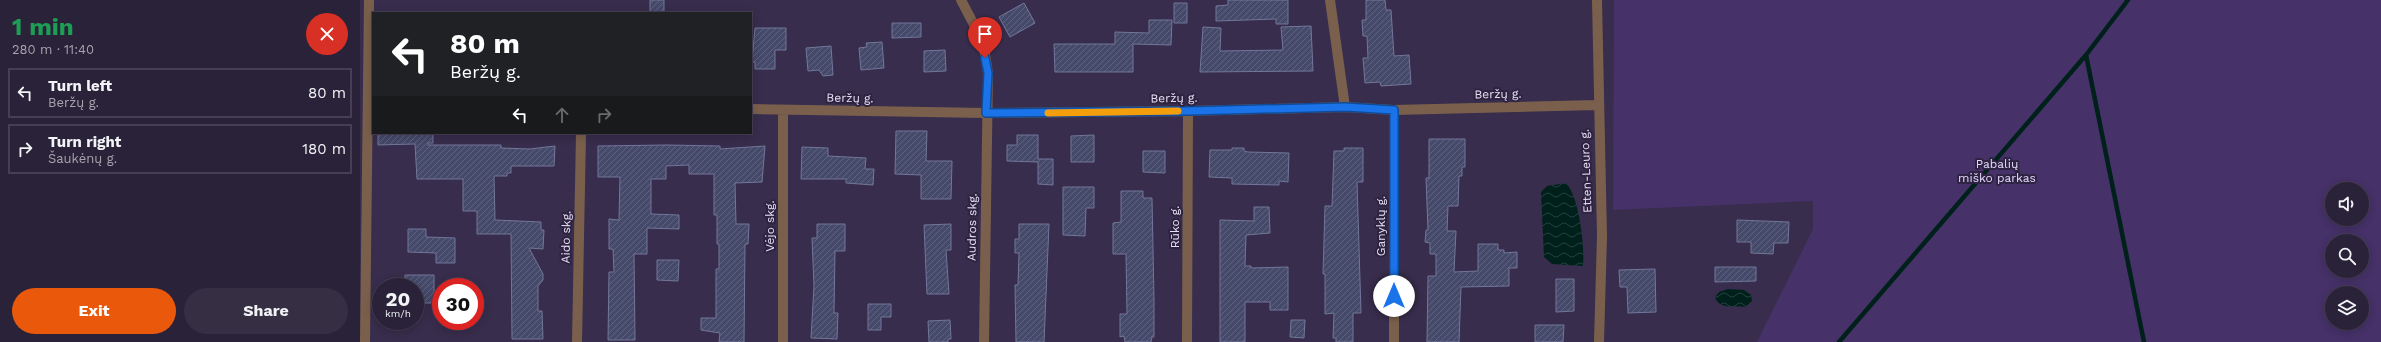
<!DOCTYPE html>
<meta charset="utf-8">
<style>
body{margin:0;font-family:"Work Sans",sans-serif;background:#362f44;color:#f1f3f6;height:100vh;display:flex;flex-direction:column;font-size:15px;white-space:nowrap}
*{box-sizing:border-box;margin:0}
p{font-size:13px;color:#a5a4ae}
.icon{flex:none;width:22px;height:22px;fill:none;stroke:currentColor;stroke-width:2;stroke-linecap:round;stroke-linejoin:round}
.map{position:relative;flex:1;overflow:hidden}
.drawer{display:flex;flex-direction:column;background:#2a2239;width:360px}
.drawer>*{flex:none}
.top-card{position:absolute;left:12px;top:12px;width:380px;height:122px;border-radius:0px;box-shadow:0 2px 10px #0003,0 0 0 1px #463f53;background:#202124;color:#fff;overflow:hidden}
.tools{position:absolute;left:1965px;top:182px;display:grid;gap:8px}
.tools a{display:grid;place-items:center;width:44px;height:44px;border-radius:50%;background:#2a2239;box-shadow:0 2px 10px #0003,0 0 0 1px #463f53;font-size:20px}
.speed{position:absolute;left:12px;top:278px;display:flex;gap:8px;font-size:20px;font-weight:700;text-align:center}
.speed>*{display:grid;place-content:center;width:52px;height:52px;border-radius:50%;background:#2a2239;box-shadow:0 2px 10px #0003,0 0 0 1px #463f53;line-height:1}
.speed small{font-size:10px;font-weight:400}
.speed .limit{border:6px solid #d22;background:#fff;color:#111}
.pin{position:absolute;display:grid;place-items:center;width:34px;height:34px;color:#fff;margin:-41px -17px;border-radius:50% 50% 50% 0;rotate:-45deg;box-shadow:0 0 4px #0007}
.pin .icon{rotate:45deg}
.me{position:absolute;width:44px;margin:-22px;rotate:0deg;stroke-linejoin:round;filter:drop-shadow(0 0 3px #0008)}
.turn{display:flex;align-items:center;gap:14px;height:84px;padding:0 12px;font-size:18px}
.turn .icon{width:52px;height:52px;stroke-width:2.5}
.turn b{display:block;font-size:28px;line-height:34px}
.lanes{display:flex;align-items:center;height:38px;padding:0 12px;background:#0003;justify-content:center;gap:20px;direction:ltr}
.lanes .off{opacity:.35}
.round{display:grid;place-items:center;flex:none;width:42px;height:42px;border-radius:21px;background:#362f44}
.headline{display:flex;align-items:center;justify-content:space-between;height:68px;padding:0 12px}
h1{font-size:24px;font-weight:700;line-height:30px;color:#1e9e55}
.primary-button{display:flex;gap:8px;margin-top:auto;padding:8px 12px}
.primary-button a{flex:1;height:46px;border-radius:24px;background:#ea580c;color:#fff;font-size:16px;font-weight:700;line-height:46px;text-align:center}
.primary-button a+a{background:#362f44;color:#f1f3f6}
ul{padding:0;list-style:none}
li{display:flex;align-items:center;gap:12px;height:50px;margin:0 8px 6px;padding:0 4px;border:2px solid #463f53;border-radius:0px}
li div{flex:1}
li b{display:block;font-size:15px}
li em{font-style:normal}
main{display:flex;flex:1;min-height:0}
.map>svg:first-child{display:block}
.park{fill:#463168;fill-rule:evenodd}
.water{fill:url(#water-waves)}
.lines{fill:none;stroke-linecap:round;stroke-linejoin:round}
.stream{stroke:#00211b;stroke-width:4.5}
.building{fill:url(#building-hatch);stroke:#72779a}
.minor{stroke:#7a604c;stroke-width:10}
.route-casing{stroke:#114b97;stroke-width:10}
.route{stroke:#1a73e8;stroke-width:7}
.slow{stroke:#f59e0b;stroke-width:7}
.labels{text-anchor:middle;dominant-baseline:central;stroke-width:4;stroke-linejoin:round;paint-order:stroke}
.street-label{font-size:12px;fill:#e5dff3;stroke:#2e2341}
.park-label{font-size:12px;fill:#e3d8fe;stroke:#2e2341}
</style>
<main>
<section class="drawer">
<div class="headline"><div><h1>1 min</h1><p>280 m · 11:40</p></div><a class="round" style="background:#d93025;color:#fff"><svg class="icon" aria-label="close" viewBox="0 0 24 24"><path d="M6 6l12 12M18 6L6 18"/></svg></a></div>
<ul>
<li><svg class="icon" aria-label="left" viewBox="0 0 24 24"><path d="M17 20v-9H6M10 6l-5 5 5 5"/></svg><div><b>Turn left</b><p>Beržų g.</p></div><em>80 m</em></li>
<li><svg class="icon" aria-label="right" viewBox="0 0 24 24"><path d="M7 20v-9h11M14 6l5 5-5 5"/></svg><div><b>Turn right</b><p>Šaukėnų g.</p></div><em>180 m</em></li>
</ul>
<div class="primary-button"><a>Exit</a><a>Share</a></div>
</section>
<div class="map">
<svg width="2021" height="342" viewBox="0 0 2021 342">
<defs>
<pattern id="water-waves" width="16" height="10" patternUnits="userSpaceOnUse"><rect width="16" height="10" fill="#00211b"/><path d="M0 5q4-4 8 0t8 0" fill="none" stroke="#25413d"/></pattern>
<pattern id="building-hatch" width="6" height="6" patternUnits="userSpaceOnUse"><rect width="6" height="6" fill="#45496a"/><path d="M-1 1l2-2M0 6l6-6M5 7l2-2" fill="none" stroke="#606380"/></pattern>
</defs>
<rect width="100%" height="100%" fill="#382d4c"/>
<!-- park -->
<path class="park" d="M 1254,0 L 2021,0 L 2021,342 L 1397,342 L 1453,229 L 1453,201 L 1253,210 ZM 1972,189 L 2002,189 L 2002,219 L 1972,219 ZM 1972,241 L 2002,241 L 2002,271 L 1972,271 ZM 1972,293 L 2002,293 L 2002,323 L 1972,323 Z"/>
<!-- water -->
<path class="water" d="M 1206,183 C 1219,196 1225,247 1223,266 L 1192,264 L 1184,257 L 1181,192 L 1187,186 Z
M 1368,289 L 1384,290 L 1391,295 L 1392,301 L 1385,307 C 1375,306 1358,309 1355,297 L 1359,292 Z"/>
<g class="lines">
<!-- stream -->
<path class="stream" d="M 1726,55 L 1784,342
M 1479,342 L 1726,55 L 1768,0"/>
</g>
<!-- building -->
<path class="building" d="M 290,0 L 304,0 L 304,13 L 290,13 Z
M 868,0 L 928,0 L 928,24 L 916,24 L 916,19 L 856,21 L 856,6 L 868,5 Z
M 1006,0 L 1025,0 L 1026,10 L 1031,10 L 1034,56 L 1049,55 L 1051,84 L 1021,86 L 1020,82 L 1005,83 L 1003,58 L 1008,58 L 1007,36 L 1003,36 L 1002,20 L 1006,20 Z
M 664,3 L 675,23 L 650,37 L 639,17 Z
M 814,3 L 827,3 L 827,23 L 814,23 Z
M 789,20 L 812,20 L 811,45 L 773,44 L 773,72 L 695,72 L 694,44 L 755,44 L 755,32 L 789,33 Z
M 532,23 L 561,23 L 561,37 L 532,38 Z
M 951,26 L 953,71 L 840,72 L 843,27 L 861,28 L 860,51 L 923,50 L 921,27 Z
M 395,28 L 426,28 L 426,50 L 415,50 L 415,69 L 395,69 L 395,62 L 392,62 Z
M 522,42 L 524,68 L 501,70 L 499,48 L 507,47 L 506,43 Z
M 471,46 L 473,75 L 463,76 L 459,70 L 448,71 L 446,48 Z
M 585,50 L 586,71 L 564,72 L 564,51 Z
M 536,131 L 567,131 L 566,161 L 592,161 L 591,199 L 561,199 L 561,175 L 535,174 Z
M 18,133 L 73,133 L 73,143 L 68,143 L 68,145 L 141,145 L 141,148 L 170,149 L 195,146 L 194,166 L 151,166 L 151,173 L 147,173 L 147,176 L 134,176 L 135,220 L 181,222 L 181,230 L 184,230 L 183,249 L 169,248 L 183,274 L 183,280 L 178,286 L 178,311 L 182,311 L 183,339 L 152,339 L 151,234 L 117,234 L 117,211 L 103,211 L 103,179 L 57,179 L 55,144 L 18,145 Z
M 657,135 L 678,135 L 678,159 L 693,159 L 693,185 L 678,184 L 678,162 L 647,161 L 647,145 L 657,145 Z
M 734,135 L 734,162 L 711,162 L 711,136 Z
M 1069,139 L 1105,139 L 1105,167 L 1102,167 L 1102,176 L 1099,176 L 1098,206 L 1088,206 L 1087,231 L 1096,231 L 1094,272 L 1118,271 L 1118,244 L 1138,244 L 1138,250 L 1144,250 L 1144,253 L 1157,252 L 1157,268 L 1149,268 L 1149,286 L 1101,287 L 1099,342 L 1067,342 L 1068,276 L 1076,276 L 1076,254 L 1070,254 L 1070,243 L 1065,242 L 1066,230 L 1068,230 L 1066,178 L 1069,178 Z
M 306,145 L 360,146 L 360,149 L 405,146 L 402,182 L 375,183 L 376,224 L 389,224 L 388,244 L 385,244 L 384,342 L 359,342 L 360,333 L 341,330 L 341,318 L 356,318 L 356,269 L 359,269 L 359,244 L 357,244 L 357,215 L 354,215 L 354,174 L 329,174 L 329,165 L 306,166 L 306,179 L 291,179 L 291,214 L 319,215 L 319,229 L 287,228 L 287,254 L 274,254 L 275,340 L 248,340 L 249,272 L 254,272 L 253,249 L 249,249 L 249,219 L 259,220 L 260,177 L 238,177 L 238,146 Z
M 442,147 L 468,148 L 468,156 L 506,158 L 505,169 L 514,169 L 513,185 L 486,183 L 486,179 L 441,179 Z
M 872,148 L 884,148 L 884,151 L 888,152 L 929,153 L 928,182 L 919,181 L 919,185 L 872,184 L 872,178 L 849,177 L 850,150 L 872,150 Z
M 984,148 L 1003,148 L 1003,182 L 997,182 L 1001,313 L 993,313 L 993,342 L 976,342 L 976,338 L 973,338 L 974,313 L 965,314 L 965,274 L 963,274 L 965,206 L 972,206 L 974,151 L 984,151 Z
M 783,151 L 805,151 L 805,173 L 783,172 Z
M 703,187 L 734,187 L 734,208 L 726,208 L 725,236 L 703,235 Z
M 761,191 L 783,191 L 783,198 L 792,198 L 794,300 L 794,337 L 792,337 L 791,342 L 765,342 L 764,336 L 760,337 L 760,314 L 767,314 L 766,254 L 753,254 L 753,223 L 761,222 Z
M 894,207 L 909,207 L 910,233 L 886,235 L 885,266 L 891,266 L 891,268 L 928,267 L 928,310 L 910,310 L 910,302 L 885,302 L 885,342 L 860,342 L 860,220 L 894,221 Z
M 1377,220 L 1429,222 L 1428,243 L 1414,243 L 1413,254 L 1391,253 L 1391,242 L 1377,242 Z
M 457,224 L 485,224 L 485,251 L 475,251 L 474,313 L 478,313 L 477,339 L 451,338 L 454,286 L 452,238 L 457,238 Z
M 591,224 L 591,250 L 586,250 L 589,294 L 567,294 L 564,225 Z
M 659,224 L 689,224 L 684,342 L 656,342 L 655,285 L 658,285 L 659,253 L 655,253 L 655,239 L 659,239 Z
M 48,229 L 66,229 L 66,237 L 95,238 L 95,263 L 76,263 L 76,253 L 48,252 Z
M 297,260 L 319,260 L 318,281 L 297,280 Z
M 1355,267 L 1396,267 L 1396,281 L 1355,282 Z
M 1295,269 L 1296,312 L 1268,313 L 1267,287 L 1260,287 L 1259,270 Z
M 45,275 L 74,275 L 74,303 L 55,303 L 55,287 L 45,287 Z
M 1196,279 L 1214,279 L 1214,311 L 1196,312 Z
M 508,304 L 531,304 L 531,317 L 521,317 L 521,330 L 508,330 Z
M 590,320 L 591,339 L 588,339 L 588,342 L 569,342 L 568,321 Z
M 931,320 L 945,320 L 944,338 L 930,337 Z
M 1175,325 L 1204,325 L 1203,342 L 1175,342 Z"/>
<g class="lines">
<!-- minor -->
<path class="minor" d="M 601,0 L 623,42 L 628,73 L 624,342
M 970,0 L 985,107
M 1237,0 L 1242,236 L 1239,342
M 391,109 L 626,113 L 828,111 L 985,107 L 1034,110 L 1237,105
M 5,342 L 9,0
M 217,342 L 221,133
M 423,342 L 423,110
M 827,342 L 828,111
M 1034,342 L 1034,110"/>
</g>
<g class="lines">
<defs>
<path id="route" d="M 625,58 L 628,73 L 626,113 L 828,111 L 985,107 L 1034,110 L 1034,296"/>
</defs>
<!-- route casing -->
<use href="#route" class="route-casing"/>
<!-- route -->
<use href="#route" class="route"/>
<!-- slow -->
<path class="slow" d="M 688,113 L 818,111"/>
</g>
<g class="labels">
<!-- street labels -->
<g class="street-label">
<text transform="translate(1138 94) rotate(-1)">Beržų g.</text>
<text transform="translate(490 98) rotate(1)">Beržų g.</text>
<text transform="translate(814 98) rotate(-1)">Beržų g.</text>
<text transform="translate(1226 171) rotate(-92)">Etten-Leuro g.</text>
<text transform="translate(410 226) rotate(-90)">Vėjo skg.</text>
<text transform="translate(1021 226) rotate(-90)">Ganyklų g.</text>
<text transform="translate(612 227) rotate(-89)">Audros skg.</text>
<text transform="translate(815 227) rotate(-90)">Rūko g.</text>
<text transform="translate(206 237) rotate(-89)">Aido skg.</text>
</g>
<!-- park labels -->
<g class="park-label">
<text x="1637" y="164">Pabalių<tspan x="1637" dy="14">miško parkas</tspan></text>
</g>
</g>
</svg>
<div class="tools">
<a><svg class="icon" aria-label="sound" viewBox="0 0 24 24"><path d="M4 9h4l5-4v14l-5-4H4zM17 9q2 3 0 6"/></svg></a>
<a><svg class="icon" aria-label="search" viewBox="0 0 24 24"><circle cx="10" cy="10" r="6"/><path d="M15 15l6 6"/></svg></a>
<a><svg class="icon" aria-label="layers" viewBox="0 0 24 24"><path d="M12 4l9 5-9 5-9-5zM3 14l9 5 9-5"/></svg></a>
</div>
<div class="speed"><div>20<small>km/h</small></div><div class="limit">30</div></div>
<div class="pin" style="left:625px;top:58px;background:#d93025"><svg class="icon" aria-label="arrive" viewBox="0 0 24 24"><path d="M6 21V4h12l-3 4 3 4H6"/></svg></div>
<svg class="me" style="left:1034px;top:296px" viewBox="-20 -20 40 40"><circle r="19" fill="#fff"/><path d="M0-13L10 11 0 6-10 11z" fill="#1a73e8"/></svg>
<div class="top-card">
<div class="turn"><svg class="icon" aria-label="left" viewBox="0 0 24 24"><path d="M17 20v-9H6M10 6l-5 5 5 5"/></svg><div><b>80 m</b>Beržų g.</div></div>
<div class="lanes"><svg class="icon" aria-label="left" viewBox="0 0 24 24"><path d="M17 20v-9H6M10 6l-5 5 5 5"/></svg><svg class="icon off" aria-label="ahead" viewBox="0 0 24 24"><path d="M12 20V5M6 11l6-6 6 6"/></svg><svg class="icon off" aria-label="right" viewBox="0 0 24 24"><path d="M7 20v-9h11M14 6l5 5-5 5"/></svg></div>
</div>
</div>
</main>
